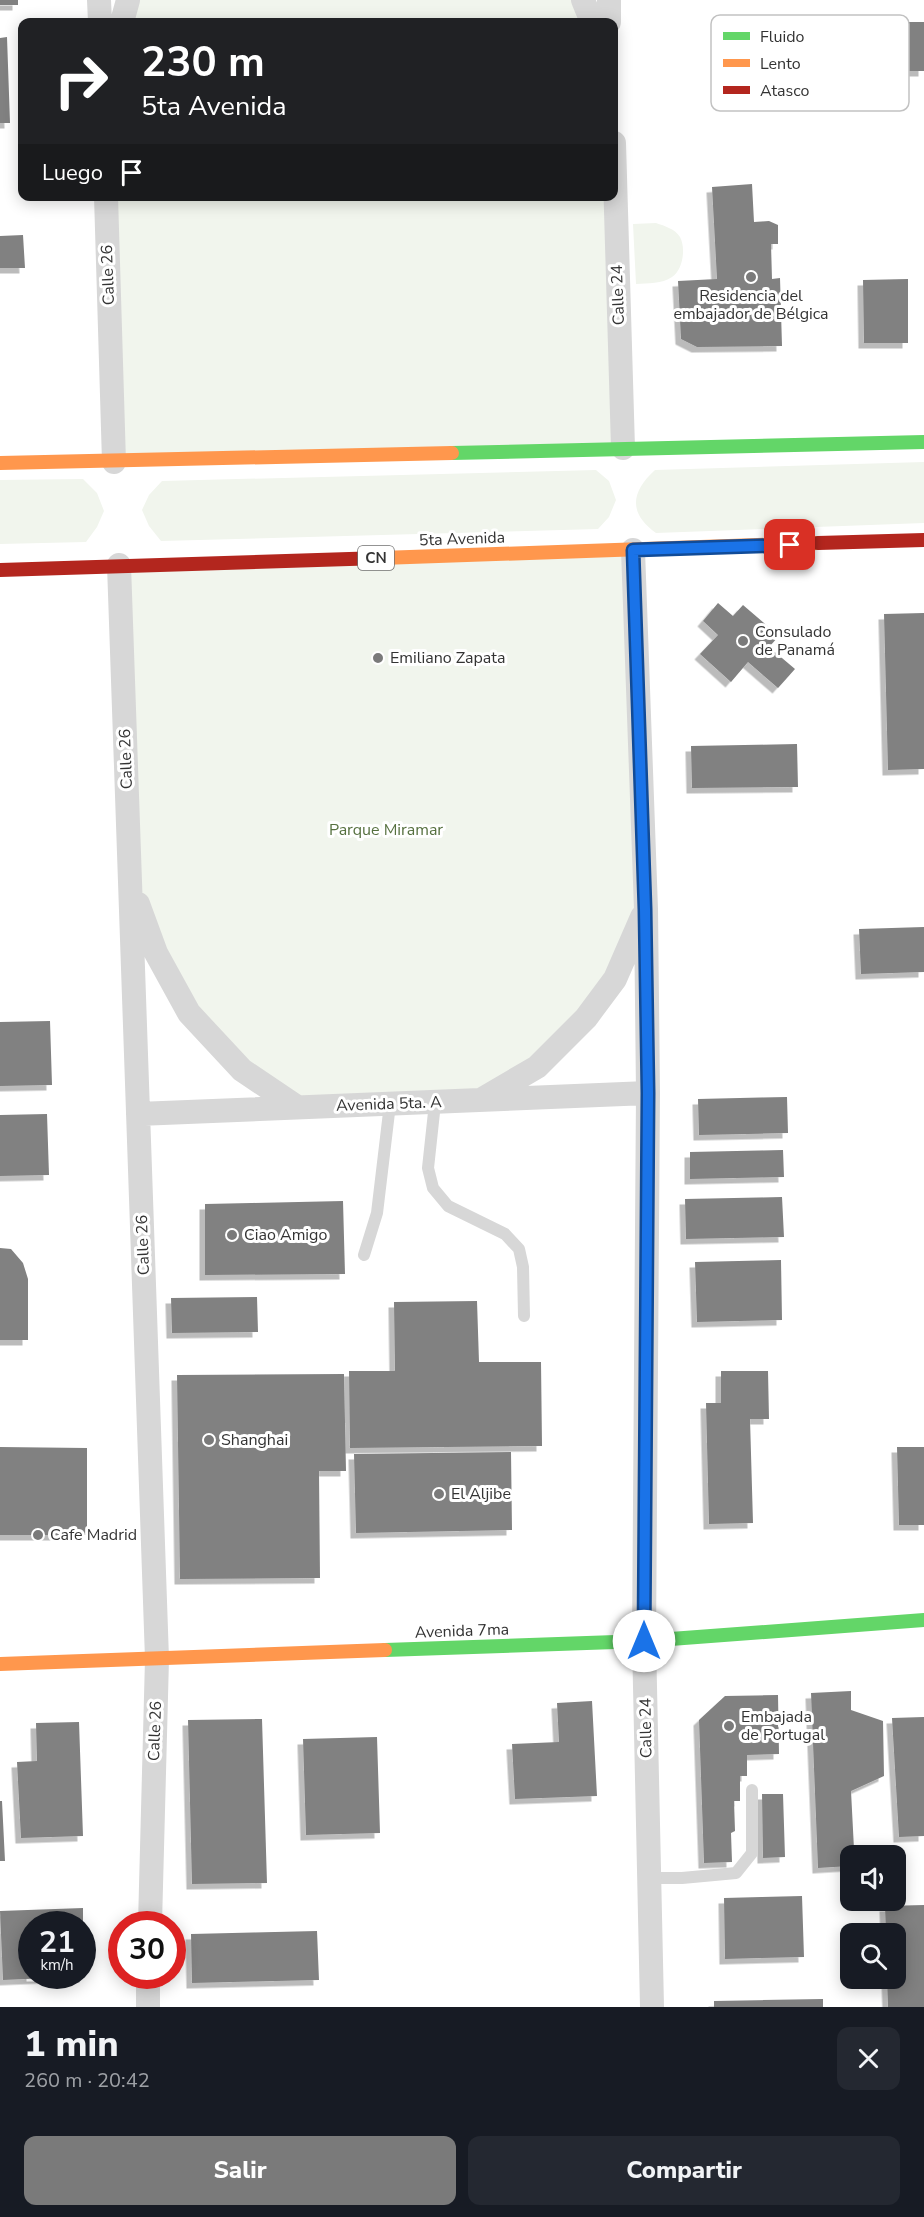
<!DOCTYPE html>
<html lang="es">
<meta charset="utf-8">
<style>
body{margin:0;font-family:"Nunito Sans",sans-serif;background:#242831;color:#f1f3f6;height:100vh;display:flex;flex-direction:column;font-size:22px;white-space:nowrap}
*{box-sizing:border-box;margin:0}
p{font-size:20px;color:#9ea1a6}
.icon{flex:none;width:33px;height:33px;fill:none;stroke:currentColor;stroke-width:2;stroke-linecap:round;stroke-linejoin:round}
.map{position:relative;height:2007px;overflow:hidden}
.details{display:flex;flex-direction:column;background:#171b24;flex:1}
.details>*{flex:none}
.hud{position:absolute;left:18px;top:18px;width:600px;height:183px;border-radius:12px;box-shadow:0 3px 15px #0003;background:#202124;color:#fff;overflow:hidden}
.fabs{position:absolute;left:840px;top:1845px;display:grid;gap:12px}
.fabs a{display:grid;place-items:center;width:66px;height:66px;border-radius:12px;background:#171b24;box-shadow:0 3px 15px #0003;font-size:30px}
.speed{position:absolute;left:18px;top:1911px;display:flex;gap:12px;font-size:30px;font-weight:700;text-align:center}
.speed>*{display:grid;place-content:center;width:78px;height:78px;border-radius:50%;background:#171b24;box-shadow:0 3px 15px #0003;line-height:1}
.speed small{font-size:15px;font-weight:400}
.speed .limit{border:9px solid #d22;background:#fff;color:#111}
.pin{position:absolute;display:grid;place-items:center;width:51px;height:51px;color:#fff;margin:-26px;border-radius:12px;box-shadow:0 3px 9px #0006}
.me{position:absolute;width:66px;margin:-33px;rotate:0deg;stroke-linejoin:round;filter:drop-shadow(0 0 4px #0008)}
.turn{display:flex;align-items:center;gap:21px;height:126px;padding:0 24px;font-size:27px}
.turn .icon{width:78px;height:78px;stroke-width:2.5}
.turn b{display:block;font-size:42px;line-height:51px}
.then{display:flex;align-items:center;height:57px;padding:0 24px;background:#0003;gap:12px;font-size:22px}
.round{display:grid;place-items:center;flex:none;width:63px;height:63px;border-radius:12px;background:#242831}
.summary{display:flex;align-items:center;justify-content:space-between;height:102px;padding:0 24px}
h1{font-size:36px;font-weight:800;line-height:45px}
.button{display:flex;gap:12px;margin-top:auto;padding:12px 24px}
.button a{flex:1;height:69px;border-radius:12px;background:#7a7a7a;color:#fff;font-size:24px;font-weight:800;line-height:69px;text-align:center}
.button a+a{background:#242831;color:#f1f3f6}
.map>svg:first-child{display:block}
.green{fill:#f1f5ed}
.building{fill:#818181;filter:url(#shadow)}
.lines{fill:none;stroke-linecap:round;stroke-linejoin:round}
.lane{stroke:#d7d7d7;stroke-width:12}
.street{stroke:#d7d7d7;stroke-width:24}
.fast{stroke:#63d668;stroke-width:14}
.slow{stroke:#ff974d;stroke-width:14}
.jam{stroke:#b3261e;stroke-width:14}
.route-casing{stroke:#114b97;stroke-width:15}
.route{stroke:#1a73e8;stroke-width:10}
.poi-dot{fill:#7a7a7a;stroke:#fff;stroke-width:2}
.labels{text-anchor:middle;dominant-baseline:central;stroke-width:6;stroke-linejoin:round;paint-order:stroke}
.shield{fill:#fff;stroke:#707070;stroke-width:1.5}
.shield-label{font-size:15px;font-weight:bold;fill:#333}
.street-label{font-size:16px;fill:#333;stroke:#fff}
.poi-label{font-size:16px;fill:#333;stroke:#fff;text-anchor:start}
.park-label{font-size:16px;fill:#56703f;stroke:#fff}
.key{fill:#fff;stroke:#c2c2c2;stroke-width:1.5}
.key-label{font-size:16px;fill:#333}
</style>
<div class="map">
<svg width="924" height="2007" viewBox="0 0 924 2007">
<defs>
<filter id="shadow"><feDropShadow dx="-5.5" dy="5.5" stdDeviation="0" flood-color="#0004"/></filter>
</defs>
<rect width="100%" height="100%" fill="#fff"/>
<!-- green -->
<path class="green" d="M 128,0 L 583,0 L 592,22 L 122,22 Z
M 614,196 L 623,448 L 114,462 L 106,197 Z
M 656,223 C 665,226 675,229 680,237 C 686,248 683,270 672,277 C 662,284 648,283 636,284 L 633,224 Z
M 924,462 L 924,523 L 656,533 C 628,513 631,492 655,470 Z
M 596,470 L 609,481 L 616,500 L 609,517 L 598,529 L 161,541 L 149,526 L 142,510 L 149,495 L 162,481 Z
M 83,479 L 97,493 L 104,511 L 97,527 L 86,542 L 0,544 L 0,480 Z
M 633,550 L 646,909 L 586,1018 L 482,1100 L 297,1107 L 189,1013 L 130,885 L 119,565 Z"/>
<!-- building -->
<path class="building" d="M 0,0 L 18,0 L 18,5 L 0,5 Z
M 897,22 L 924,22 L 924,71 L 898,71 Z
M 7,37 L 10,123 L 0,123 L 0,38 Z
M 752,184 L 754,222 L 769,221 L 778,225 L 778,244 L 771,244 L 772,279 L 780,278 L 782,346 L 697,347 L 681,339 L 678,281 L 717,279 L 712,187 Z
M 23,235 L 25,268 L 0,268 L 0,236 Z
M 908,279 L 908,343 L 864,343 L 863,280 Z
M 718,603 L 733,616 L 743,605 L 779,636 L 769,647 L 795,669 L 778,688 L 748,662 L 731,682 L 700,654 L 718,635 L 703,621 Z
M 924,613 L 924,769 L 888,770 L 884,614 Z
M 797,744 L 798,787 L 692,788 L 691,746 Z
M 924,927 L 924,972 L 861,974 L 859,929 Z
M 50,1021 L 52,1085 L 0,1086 L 0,1022 Z
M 787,1097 L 788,1133 L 699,1135 L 698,1099 Z
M 47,1114 L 49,1175 L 0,1176 L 0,1115 Z
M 783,1150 L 784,1177 L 690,1179 L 690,1152 Z
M 782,1197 L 784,1237 L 686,1239 L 685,1199 Z
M 343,1201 L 345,1274 L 205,1275 L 205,1204 Z
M 0,1248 L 11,1249 L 23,1263 L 28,1279 L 28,1340 L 0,1340 Z
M 781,1260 L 782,1320 L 697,1322 L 695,1262 Z
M 257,1297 L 258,1332 L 172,1333 L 171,1298 Z
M 477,1301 L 479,1362 L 541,1362 L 542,1446 L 350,1448 L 349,1371 L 395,1371 L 394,1302 Z
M 721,1371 L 768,1371 L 769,1419 L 750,1419 L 753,1523 L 709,1524 L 706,1403 L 721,1403 Z
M 344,1374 L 346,1471 L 319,1471 L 320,1578 L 180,1579 L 177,1375 Z
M 0,1447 L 87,1448 L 87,1535 L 0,1535 Z
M 897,1447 L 924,1447 L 924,1525 L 899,1525 Z
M 511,1452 L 512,1530 L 356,1533 L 354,1454 Z
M 851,1691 L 851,1710 L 883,1721 L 884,1776 L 851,1791 L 854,1849 L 878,1848 L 878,1856 L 850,1856 L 850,1866 L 818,1868 L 811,1693 Z
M 778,1695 L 779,1754 L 747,1755 L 747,1776 L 740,1776 L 740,1801 L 734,1801 L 735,1831 L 731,1833 L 732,1862 L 704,1863 L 699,1720 L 725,1696 Z
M 592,1701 L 597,1796 L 515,1799 L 512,1744 L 559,1742 L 557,1703 Z
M 924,1717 L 924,1836 L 899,1837 L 892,1718 Z
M 262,1719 L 267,1883 L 192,1884 L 188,1720 Z
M 79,1722 L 83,1836 L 21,1838 L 17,1762 L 37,1761 L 36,1723 Z
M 377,1737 L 380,1833 L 306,1835 L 303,1739 Z
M 762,1794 L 783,1794 L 785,1857 L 763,1858 Z
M 0,1801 L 2,1801 L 5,1861 L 0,1861 Z
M 802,1896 L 804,1957 L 725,1959 L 724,1898 Z
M 924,1905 L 924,2007 L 888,2007 L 887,1978 L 896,1978 L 896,1934 L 886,1934 L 885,1906 Z
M 83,1908 L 83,1924 L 32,1924 L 32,1976 L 70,1976 L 70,1977 L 3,1980 L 0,1911 Z
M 317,1931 L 319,1980 L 192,1983 L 191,1934 Z
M 82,1952 L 84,1952 L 85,1977 L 82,1977 Z
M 823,1999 L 823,2007 L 714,2007 L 714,2001 Z"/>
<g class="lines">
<!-- lane -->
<path class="lane" d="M 435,1103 L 428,1168 L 433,1188 L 448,1206 L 505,1234 L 519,1249 L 523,1267 L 524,1316
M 364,1255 L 377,1213 L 390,1104
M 649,1878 L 682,1878 L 736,1873 L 752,1853 L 752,1790"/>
<!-- street -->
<path class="street" d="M 99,0 L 100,22
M 583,0 L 592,22
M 609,0 L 609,22
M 122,22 L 128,0
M 614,143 L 623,448
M 106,196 L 114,462
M 633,550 L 646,909 L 648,1093 L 644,1641 L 652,2007
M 119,565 L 157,1659 L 150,1924
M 138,904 L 156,953 L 189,1013 L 242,1070 L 297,1107
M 484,1098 L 537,1067 L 586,1018 L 615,979 L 642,917
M 138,1114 L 648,1093
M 148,2007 L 148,1976"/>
<!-- fast -->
<path class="fast" d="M 452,453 L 924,442
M 385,1650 L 644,1641 L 924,1620"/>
<!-- slow -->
<path class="slow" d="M 0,463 L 452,453
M 381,558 L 818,543
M 0,1664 L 385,1650"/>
<!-- jam -->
<path class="jam" d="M 818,543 L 924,540
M 0,570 L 381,558"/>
</g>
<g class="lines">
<defs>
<path id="route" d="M 644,1641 L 648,1093 L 645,909 L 633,550 L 790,545"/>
</defs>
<!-- route casing -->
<use href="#route" class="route-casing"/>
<!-- route -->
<use href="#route" class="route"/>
</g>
<!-- markers -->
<g class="poi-dot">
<circle cx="751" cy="277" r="6"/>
<circle cx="743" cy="641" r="6"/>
<circle cx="378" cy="658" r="6"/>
<circle cx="232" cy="1235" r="6"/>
<circle cx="209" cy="1440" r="6"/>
<circle cx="439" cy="1494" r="6"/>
<circle cx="38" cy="1535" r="6"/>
<circle cx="729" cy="1726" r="6"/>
</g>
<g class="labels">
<!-- shield labels -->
<rect class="shield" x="358" y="546" width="36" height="24" rx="4.5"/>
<g class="shield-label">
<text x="376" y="558">CN</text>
</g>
<!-- street labels -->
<g class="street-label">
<text transform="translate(108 275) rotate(-92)">Calle 26</text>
<text transform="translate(618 295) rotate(-92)">Calle 24</text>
<text transform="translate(462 539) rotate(-2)">5ta Avenida</text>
<text transform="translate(126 759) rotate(-92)">Calle 26</text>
<text transform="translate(389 1104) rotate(-2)">Avenida 5ta. A</text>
<text transform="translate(143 1245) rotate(-92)">Calle 26</text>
<text transform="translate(462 1631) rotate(-2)">Avenida 7ma</text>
<text transform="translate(646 1728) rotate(-91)">Calle 24</text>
<text transform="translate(155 1731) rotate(-88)">Calle 26</text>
</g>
<!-- poi labels -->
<g class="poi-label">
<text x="751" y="296" text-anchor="middle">Residencia del<tspan x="751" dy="18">embajador de Bélgica</tspan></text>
<text x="755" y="632">Consulado<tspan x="755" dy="18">de Panamá</tspan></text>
<text x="390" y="658">Emiliano Zapata</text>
<text x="244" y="1235">Ciao Amigo</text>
<text x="221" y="1440">Shanghai</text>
<text x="451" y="1494">El Aljibe</text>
<text x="50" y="1535">Cafe Madrid</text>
<text x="741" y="1717">Embajada<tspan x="741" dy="18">de Portugal</tspan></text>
</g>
<!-- park labels -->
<g class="park-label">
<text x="386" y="830">Parque Miramar</text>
</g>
</g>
<!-- legend -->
<rect x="711" y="15" width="198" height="96" rx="9" class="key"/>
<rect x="723" y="32" width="27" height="8" fill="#63d668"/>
<rect x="723" y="59" width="27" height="8" fill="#ff974d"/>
<rect x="723" y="86" width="27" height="8" fill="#b3261e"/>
<g class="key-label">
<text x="760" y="42">Fluido</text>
<text x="760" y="69">Lento</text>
<text x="760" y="96">Atasco</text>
</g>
</svg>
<div class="fabs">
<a><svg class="icon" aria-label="sound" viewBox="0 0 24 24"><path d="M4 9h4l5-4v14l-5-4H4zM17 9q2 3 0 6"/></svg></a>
<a><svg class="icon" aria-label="search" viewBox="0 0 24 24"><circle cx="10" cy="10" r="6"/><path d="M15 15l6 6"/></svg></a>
</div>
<div class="speed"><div>21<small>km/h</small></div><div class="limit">30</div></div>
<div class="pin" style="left:790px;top:545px;background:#d93025"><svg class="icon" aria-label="arrive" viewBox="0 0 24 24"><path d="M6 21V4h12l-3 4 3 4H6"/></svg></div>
<svg class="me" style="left:644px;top:1641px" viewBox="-20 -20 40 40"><circle r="19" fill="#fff"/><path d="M0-13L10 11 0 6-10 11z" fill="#1a73e8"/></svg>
<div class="hud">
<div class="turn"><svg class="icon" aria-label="right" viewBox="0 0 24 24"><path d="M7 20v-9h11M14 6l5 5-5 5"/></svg><div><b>230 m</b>5ta Avenida</div></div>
<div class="then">Luego<svg class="icon" aria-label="arrive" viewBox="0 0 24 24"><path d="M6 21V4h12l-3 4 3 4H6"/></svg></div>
</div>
</div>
<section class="details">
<div class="summary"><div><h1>1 min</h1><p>260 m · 20:42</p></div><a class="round"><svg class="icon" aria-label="close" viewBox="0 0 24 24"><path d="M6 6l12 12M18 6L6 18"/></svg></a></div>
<div class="button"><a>Salir</a><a>Compartir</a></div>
</section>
